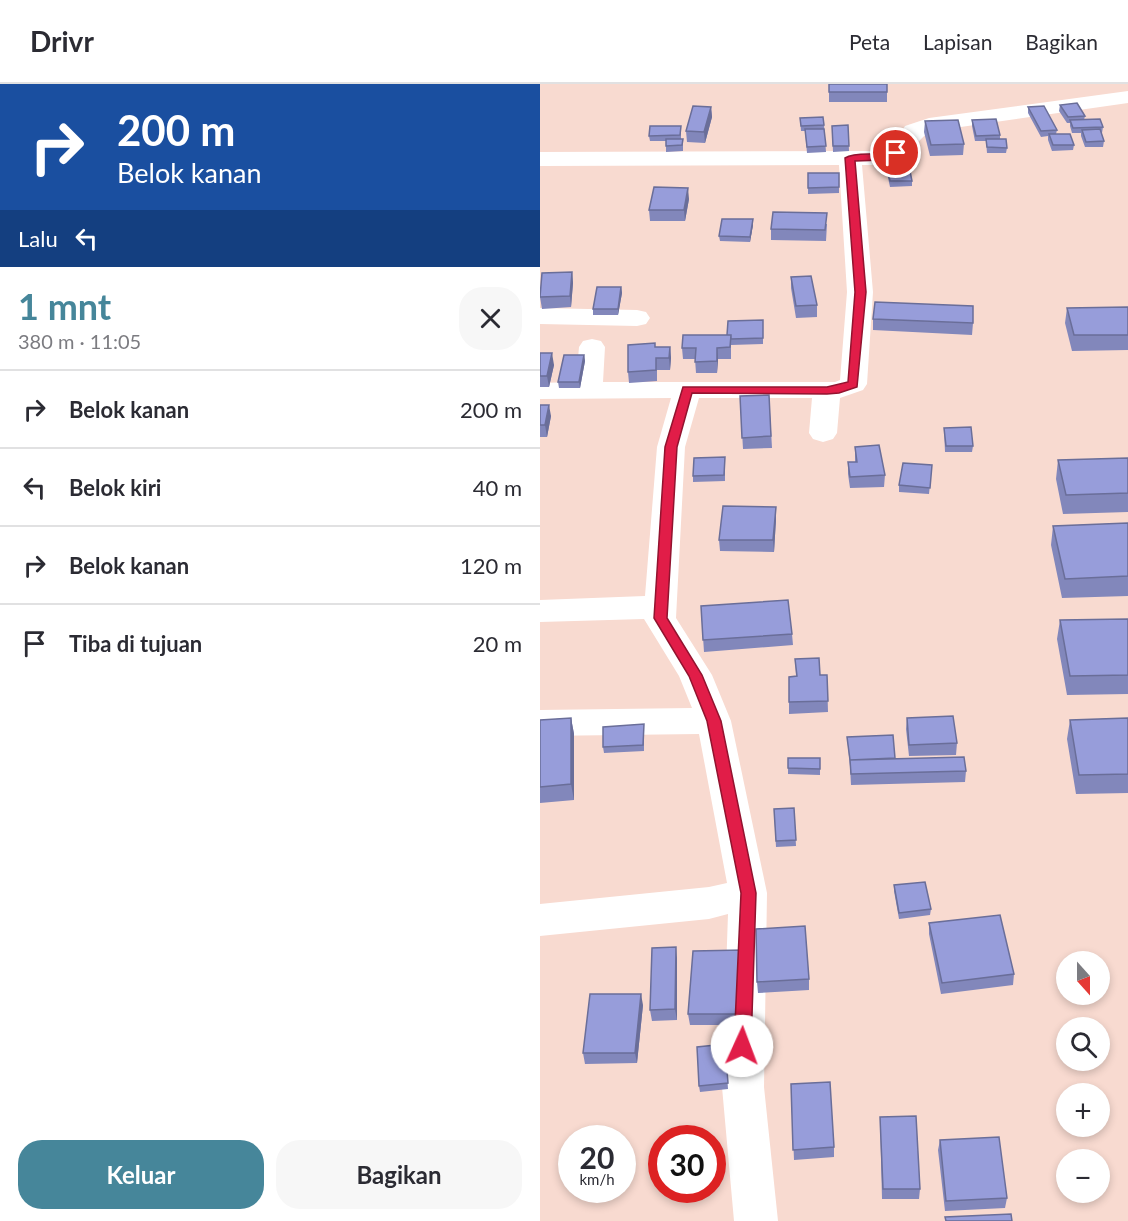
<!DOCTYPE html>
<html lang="id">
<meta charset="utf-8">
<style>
body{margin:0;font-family:Lato,sans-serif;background:#f7f7f7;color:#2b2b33;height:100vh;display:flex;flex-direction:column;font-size:22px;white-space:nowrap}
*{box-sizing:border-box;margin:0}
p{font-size:20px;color:#7c7c81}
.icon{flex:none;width:33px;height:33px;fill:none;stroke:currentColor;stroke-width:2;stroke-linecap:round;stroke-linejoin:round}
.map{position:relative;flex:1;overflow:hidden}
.drawer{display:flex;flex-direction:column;background:#fff;width:540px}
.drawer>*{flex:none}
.guide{background:#1a4fa0;color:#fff;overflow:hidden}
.needle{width:39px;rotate:159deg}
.buttons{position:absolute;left:516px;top:867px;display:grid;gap:12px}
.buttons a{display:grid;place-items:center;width:54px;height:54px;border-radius:50%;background:#fff;box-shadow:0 3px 9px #0003;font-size:30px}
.speed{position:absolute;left:18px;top:1041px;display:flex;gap:12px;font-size:30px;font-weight:700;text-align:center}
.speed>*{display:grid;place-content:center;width:78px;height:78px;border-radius:50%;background:#fff;box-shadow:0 3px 9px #0003;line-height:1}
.speed small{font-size:15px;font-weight:400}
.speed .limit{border:9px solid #d22;background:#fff;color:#111}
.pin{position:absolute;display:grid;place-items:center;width:51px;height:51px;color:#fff;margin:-26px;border:3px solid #fff;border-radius:50%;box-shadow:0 2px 6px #0007}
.me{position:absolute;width:66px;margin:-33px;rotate:2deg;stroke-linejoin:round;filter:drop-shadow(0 0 4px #0008)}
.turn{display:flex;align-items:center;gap:21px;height:126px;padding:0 18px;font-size:27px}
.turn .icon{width:78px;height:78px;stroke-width:2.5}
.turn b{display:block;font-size:42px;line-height:51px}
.then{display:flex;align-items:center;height:57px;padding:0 18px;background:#0003;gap:12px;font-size:22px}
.round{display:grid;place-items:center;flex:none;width:63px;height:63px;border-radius:24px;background:#f7f7f7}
.summary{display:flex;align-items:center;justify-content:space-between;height:102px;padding:0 18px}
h1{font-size:36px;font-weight:700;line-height:45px;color:#46869a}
.button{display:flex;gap:12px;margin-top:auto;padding:12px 18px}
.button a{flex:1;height:69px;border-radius:24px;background:#46869a;color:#fff;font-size:24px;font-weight:700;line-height:69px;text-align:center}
.button a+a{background:#f7f7f7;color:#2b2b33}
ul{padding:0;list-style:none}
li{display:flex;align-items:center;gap:18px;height:78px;padding:0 18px;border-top:2px solid #e1e1e2}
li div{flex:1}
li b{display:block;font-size:22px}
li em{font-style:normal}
header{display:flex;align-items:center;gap:36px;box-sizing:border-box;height:84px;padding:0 30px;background:#fff;border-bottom:2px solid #e1e1e2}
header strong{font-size:28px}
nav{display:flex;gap:33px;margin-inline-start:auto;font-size:21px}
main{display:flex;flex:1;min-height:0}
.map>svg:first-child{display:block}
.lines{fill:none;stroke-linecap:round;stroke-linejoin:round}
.minor{fill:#fff;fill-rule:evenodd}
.wall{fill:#8287bb}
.shaded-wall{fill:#6a6e99}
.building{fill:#979dda;stroke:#6a6e99;stroke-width:1.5}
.route{fill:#e11d48;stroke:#92132f;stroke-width:1.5}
</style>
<header>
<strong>Drivr</strong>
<nav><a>Peta</a><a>Lapisan</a><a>Bagikan</a></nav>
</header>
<main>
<section class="drawer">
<div class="guide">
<div class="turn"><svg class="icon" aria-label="right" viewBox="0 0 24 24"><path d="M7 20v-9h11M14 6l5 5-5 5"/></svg><div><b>200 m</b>Belok kanan</div></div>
<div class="then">Lalu<svg class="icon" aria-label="left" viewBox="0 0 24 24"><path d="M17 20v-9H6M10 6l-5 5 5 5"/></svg></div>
</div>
<div class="summary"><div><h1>1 mnt</h1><p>380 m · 11:05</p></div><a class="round"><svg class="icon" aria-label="close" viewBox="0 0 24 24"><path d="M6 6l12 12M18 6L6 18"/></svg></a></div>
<ul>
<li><svg class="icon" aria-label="right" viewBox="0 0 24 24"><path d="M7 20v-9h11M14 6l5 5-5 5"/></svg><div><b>Belok kanan</b></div><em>200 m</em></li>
<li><svg class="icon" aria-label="left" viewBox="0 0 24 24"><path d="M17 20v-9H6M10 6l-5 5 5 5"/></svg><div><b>Belok kiri</b></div><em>40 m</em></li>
<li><svg class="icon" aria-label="right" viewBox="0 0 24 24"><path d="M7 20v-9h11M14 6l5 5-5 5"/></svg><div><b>Belok kanan</b></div><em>120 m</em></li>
<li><svg class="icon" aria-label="arrive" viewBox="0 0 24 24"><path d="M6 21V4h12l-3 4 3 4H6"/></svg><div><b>Tiba di tujuan</b></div><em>20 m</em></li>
</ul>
<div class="button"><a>Keluar</a><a>Bagikan</a></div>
</section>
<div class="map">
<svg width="588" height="1137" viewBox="0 0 588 1137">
<rect width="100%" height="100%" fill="#f8dad0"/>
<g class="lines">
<!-- minor -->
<path class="minor" d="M 588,7 L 588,19 L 393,47 C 382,51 380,57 372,66 C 359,81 340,81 322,81 L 333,208 L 327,300 L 323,306 L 300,314 L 297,349 L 293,355 L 283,358 L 273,355 L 269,349 L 272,314 L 159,314 L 145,363 L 136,534 L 172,591 L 191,637 L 227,809 L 224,1003 L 238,1137 L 194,1137 L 182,1003 L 188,830 L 169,835 L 0,852 L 0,820 L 169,803 L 187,799 L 159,650 L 0,652 L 0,626 L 152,624 L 139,592 L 104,535 L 0,538 L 0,516 L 105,512 L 117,363 L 131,314 L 0,315 L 0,299 L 36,298 L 39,263 L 43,257 L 52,255 L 61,257 L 65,263 L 63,298 L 295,298 L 300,296 L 307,208 L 299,81 L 0,82 L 0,68 L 342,67 L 357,56 L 365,42 L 389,34 Z
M 0,224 L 97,226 L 106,228 L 110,234 L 106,240 L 97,242 L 0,240 Z"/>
</g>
<!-- wall -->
<path class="wall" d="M 289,0 L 347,0 L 347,18 L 289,18 Z
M 520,21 L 545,32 L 544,36 L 563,43 L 562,49 L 561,49 L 564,57 L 563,63 L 545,63 L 541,52 L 541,49 L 532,49 L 530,42 L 530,39 L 527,39 L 519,27 Z
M 171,23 L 172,33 L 165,59 L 147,58 L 146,47 Z
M 488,23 L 517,46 L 516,50 L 534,61 L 533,66 L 512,67 L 508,56 L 508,52 L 501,53 L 488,29 Z
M 260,34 L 284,41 L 286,68 L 267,69 L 265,47 L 261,47 Z
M 432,36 L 460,51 L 460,55 L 467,64 L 466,69 L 447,69 L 446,57 L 435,57 L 432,42 Z
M 385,37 L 424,60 L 423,71 L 390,72 L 384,48 Z
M 308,41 L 309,67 L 293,68 L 292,42 Z
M 141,47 L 141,55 L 143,55 L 143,67 L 126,68 L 126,57 L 110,57 L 109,52 Z
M 346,78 L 372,97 L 372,102 L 350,103 L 346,84 Z
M 268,89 L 299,103 L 299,109 L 268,110 Z
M 149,115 L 145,137 L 110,137 L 109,126 Z
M 287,140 L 286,157 L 231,156 L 231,145 Z
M 213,141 L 210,158 L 180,157 L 179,152 Z
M 32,188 L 33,199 L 31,223 L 2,225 L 0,213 Z
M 251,193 L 277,221 L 277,233 L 256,234 L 251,204 Z
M 81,203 L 82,209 L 78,231 L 53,231 L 53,225 Z
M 588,223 L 588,266 L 532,267 L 525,239 L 527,224 Z
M 333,235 L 433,239 L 432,251 L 333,246 Z
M 223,236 L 223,260 L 191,261 L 191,275 L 178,275 L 177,289 L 156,289 L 155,275 L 143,275 L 142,264 L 187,251 Z
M 115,263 L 130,263 L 131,274 L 130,286 L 117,286 L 117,297 L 89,299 L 88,288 Z
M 0,269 L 14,281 L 9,303 L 0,303 Z
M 44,271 L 45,277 L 40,304 L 19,304 L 18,298 Z
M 229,311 L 232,364 L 203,365 L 200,312 Z
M 0,321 L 11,332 L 7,353 L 0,353 Z
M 404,344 L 433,362 L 432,368 L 405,368 Z
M 315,363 L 345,391 L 344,403 L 310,404 L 308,390 L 308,378 L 315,378 Z
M 185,373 L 185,397 L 153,398 L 153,392 Z
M 588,374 L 588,428 L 523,430 L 516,395 L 518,376 Z
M 392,381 L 389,410 L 359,408 L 359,401 Z
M 236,423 L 236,435 L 234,468 L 180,467 L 179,456 Z
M 588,439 L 588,512 L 522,514 L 511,461 L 513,442 Z
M 161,522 L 252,550 L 253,561 L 164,568 Z
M 588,535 L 588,610 L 527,611 L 517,555 L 520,536 Z
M 255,575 L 280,591 L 287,591 L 288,628 L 249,630 L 249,593 L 256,592 Z
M 31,634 L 34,650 L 34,716 L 0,719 L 0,636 Z
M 367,634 L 417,659 L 416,671 L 369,672 L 366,645 Z
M 588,634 L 588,709 L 536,710 L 527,655 L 530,636 Z
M 104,646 L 104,667 L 64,669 L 63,663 Z
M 353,651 L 355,675 L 426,687 L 425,698 L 311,701 L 310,682 L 307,653 Z
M 248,674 L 280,674 L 280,691 L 248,690 Z
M 254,724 L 256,762 L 236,763 L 234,725 Z
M 354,801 L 391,825 L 390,831 L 359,835 L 354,807 Z
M 389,839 L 474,890 L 473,901 L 401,910 L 389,850 Z
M 137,874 L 137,936 L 112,937 L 110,926 Z
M 204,877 L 201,941 L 150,941 L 148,930 Z
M 269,895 L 269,906 L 218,909 L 217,898 Z
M 103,921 L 97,979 L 45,980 L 43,969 Z
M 185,960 L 188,1005 L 160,1008 L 159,1002 Z
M 251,1000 L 294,1063 L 294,1073 L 254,1076 Z
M 340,1033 L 380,1105 L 379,1115 L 342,1115 Z
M 400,1056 L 467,1114 L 465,1124 L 405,1127 L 398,1066 Z"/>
<!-- shaded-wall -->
<path class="shaded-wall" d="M 171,23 L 172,33 L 165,59 L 164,48 Z
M 148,104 L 149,115 L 145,137 L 144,126 Z
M 213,135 L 213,141 L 210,158 L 210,153 Z
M 32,188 L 33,199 L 31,223 L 30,212 Z
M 81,203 L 82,209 L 78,231 L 78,225 Z
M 130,263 L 131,274 L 130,286 L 129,274 Z
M 177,264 L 178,275 L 177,289 Z
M 12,269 L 14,281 L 9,303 L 7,292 Z
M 44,271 L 45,277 L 40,304 L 39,298 Z
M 9,321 L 11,332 L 7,353 L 5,341 Z
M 236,423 L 236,435 L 234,468 L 233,456 Z
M 31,634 L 34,650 L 34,716 L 31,700 Z
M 136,863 L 137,874 L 137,936 L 135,925 Z
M 203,866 L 204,877 L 201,941 L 200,930 Z
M 101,910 L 103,921 L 97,979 L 95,969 Z"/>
<!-- building -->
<path class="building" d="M 289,0 L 347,0 L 347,8 L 289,8 Z
M 537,19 L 545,32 L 528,33 L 520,21 Z
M 153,22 L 171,23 L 164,48 L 146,47 Z
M 504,22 L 517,46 L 501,47 L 488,23 Z
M 283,33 L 284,41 L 261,42 L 260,34 Z
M 456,35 L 460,51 L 436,52 L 432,36 Z
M 560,35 L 563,43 L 533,44 L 530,36 Z
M 418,36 L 424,60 L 391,61 L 385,37 Z
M 308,41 L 309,62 L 293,62 L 292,42 Z
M 110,42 L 141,42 L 140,51 L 109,52 Z
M 265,45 L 284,45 L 286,62 L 267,63 Z
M 560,45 L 564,57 L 546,58 L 542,46 Z
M 509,50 L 530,50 L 534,61 L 513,61 Z
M 126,55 L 143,55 L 142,61 L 126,62 Z
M 446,55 L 466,55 L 467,64 L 447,63 Z
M 368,77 L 372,97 L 350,97 L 346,78 Z
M 268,89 L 299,89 L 299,103 L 268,104 Z
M 114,103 L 148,104 L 144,126 L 109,126 Z
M 233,128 L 287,129 L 285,146 L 231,145 Z
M 182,135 L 213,135 L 210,153 L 179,152 Z
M 32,188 L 30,212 L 0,213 L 2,189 Z
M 271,192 L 277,221 L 256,222 L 251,193 Z
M 57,203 L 81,203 L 78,225 L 53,225 Z
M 335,218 L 433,222 L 433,239 L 333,235 Z
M 588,223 L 588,251 L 534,251 L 527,224 Z
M 223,236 L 223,254 L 191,255 L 191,251 L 187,251 L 188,237 Z
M 143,251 L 191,251 L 190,263 L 177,264 L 177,277 L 155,278 L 156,264 L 142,264 Z
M 115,259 L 115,263 L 130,263 L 129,274 L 116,274 L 116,286 L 88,288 L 88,261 Z
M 0,269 L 12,269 L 7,292 L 0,292 Z
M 24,271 L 44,271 L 39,298 L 18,298 Z
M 229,311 L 231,352 L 202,354 L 200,312 Z
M 0,321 L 9,321 L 5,341 L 0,341 Z
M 431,343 L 433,362 L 406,362 L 404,344 Z
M 339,361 L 345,391 L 310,393 L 308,378 L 317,378 L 315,363 Z
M 185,373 L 184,391 L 153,392 L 154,374 Z
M 588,374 L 588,409 L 526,411 L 518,376 Z
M 363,379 L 392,381 L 390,404 L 359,401 Z
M 183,422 L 236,423 L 233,456 L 179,456 Z
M 588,439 L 588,492 L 525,495 L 513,442 Z
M 248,516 L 252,550 L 163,556 L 161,522 Z
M 588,535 L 588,591 L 530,592 L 520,536 Z
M 279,574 L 280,591 L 287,591 L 288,617 L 249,618 L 249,593 L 257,592 L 255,575 Z
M 413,632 L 417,659 L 369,661 L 367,634 Z
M 31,634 L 31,700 L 0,703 L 0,636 Z
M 588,634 L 588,690 L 539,691 L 530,636 Z
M 104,640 L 103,661 L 63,663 L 63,643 Z
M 353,651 L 355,674 L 310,676 L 307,653 Z
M 424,673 L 426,687 L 311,690 L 310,676 Z
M 248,674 L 280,674 L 280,685 L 248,684 Z
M 254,724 L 256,756 L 236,757 L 234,725 Z
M 385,798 L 391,825 L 359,829 L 354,801 Z
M 460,831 L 474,890 L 402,899 L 389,839 Z
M 265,842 L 269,895 L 217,898 L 216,845 Z
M 136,863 L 135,925 L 110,926 L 112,864 Z
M 203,866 L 200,930 L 148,930 L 153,867 Z
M 50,910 L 101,910 L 95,969 L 43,969 Z
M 185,960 L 188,999 L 159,1002 L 157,963 Z
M 290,998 L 294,1063 L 253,1066 L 251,1000 Z
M 376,1032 L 380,1105 L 343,1105 L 340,1033 Z
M 459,1053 L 467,1114 L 406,1117 L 400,1056 Z
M 471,1130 L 472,1137 L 406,1137 L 405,1133 Z"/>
<!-- route -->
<path class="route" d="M 352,67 L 361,69 L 344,76 L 315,77 L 326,208 L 317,303 L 299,309 L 287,310 L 152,309 L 137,363 L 127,534 L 162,591 L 181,637 L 216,809 L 211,962 L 209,967 L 202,970 L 196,967 L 194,962 L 201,809 L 167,637 L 149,592 L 114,534 L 125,363 L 143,303 L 287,303 L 308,298 L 315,208 L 305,74 C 317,67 338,73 352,67 Z"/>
</svg>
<div class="buttons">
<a><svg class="needle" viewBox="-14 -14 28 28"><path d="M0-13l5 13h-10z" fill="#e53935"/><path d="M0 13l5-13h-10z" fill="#7c7c81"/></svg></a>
<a><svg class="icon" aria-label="search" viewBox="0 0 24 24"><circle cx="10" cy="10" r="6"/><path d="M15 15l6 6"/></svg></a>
<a>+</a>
<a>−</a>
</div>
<div class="speed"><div>20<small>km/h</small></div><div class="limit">30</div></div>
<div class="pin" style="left:356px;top:69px;background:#d93025"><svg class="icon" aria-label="arrive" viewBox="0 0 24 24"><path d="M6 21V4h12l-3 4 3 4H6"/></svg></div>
<svg class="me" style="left:202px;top:962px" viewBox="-20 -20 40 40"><circle r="19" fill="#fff"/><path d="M0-13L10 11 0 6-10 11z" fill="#e11d48"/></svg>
</div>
</main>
